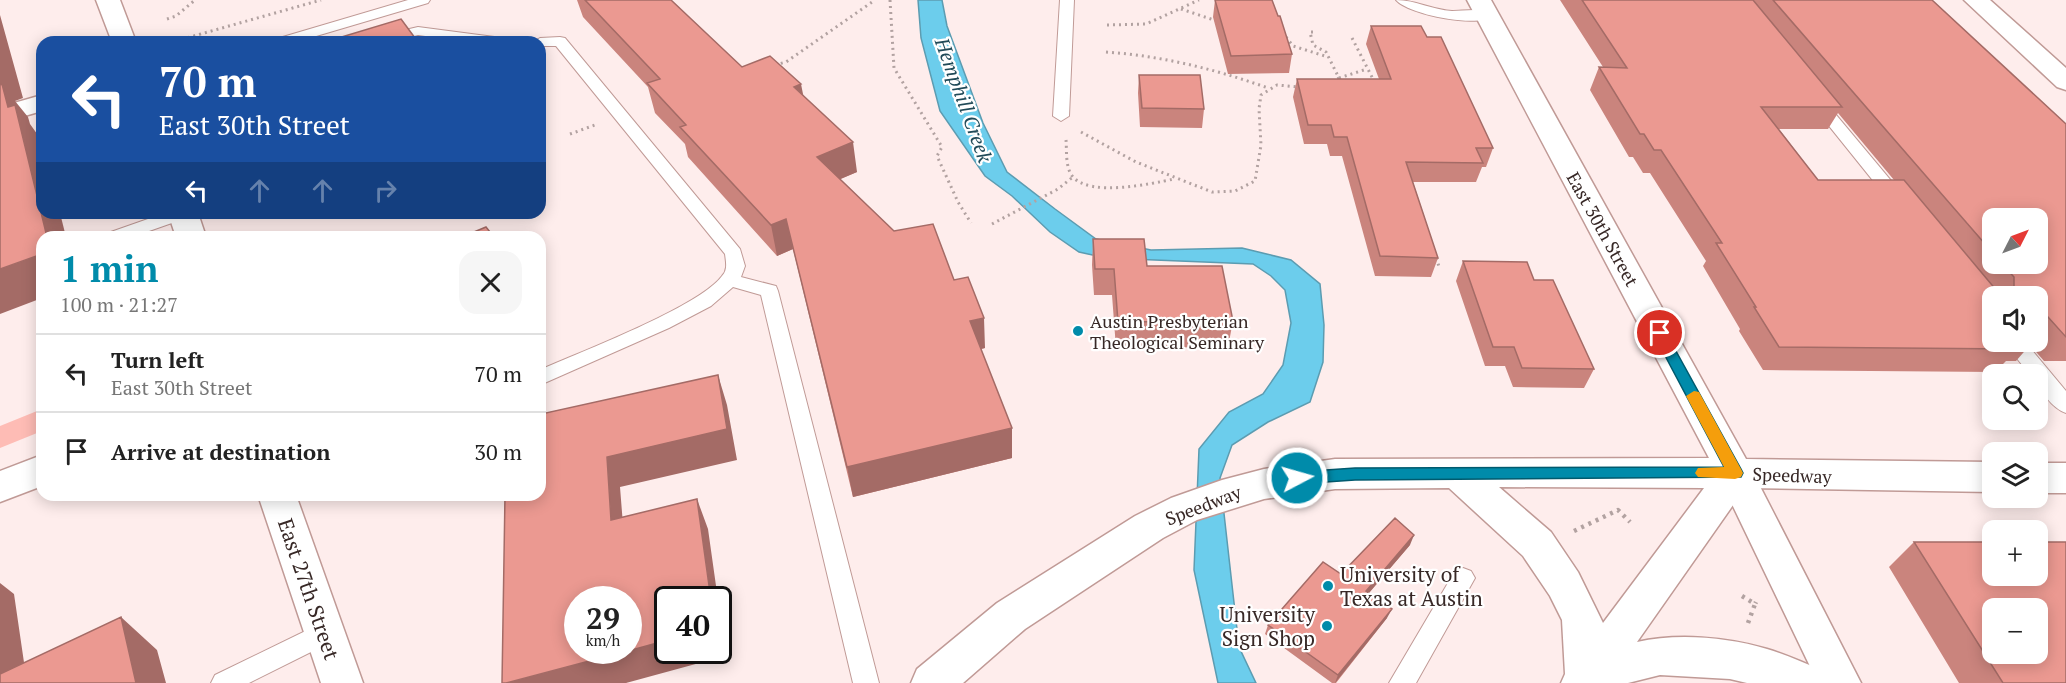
<!DOCTYPE html>
<meta charset="utf-8">
<style>
body{margin:0;font-family:"PT Serif",serif;background:#f6f6f6;color:#222;height:100vh;display:flex;flex-direction:column;font-size:22px;white-space:nowrap}
*{box-sizing:border-box;margin:0}
p{font-size:20px;color:#767676}
.icon{flex:none;width:33px;height:33px;fill:none;stroke:currentColor;stroke-width:2;stroke-linecap:round;stroke-linejoin:round}
.map{position:relative;flex:1;overflow:hidden}
.sheet{position:absolute;left:36px;top:231px;width:510px;height:270px;display:flex;flex-direction:column;background:#fff;border-radius:18px;box-shadow:0 3px 15px #0003}
.sheet>*{flex:none}
.banner{position:absolute;left:36px;top:36px;width:510px;height:183px;border-radius:18px;box-shadow:0 3px 15px #0003;background:#1a4fa0;color:#fff;overflow:hidden}
.needle{width:39px;rotate:48deg}
.controls{position:absolute;left:1982px;top:208px;display:grid;gap:12px}
.controls a{display:grid;place-items:center;width:66px;height:66px;border-radius:12px;background:#fff;box-shadow:0 3px 15px #0003;font-size:30px}
.speed{position:absolute;left:564px;top:586px;display:flex;gap:12px;font-size:30px;font-weight:700;text-align:center}
.speed>*{display:grid;place-content:center;width:78px;height:78px;border-radius:50%;background:#fff;box-shadow:0 3px 15px #0003;line-height:1}
.speed small{font-size:15px;font-weight:400}
.speed .limit{border:3px solid #111;border-radius:9px;background:#fff;color:#111}
.pin{position:absolute;display:grid;place-items:center;width:51px;height:51px;color:#fff;margin:-26px;border:3px solid #fff;border-radius:50%;box-shadow:0 2px 6px #0007}
.me{position:absolute;width:66px;margin:-33px;rotate:84deg;stroke-linejoin:round;filter:drop-shadow(0 0 4px #0008)}
.turn{display:flex;align-items:center;gap:21px;height:126px;padding:0 24px;font-size:27px}
.turn .icon{width:78px;height:78px;stroke-width:2.5}
.turn b{display:block;font-size:42px;line-height:51px}
.lanes{display:flex;align-items:center;height:57px;padding:0 24px;background:#0003;justify-content:center;gap:30px;direction:ltr}
.lanes .off{opacity:.35}
.round{display:grid;place-items:center;flex:none;width:63px;height:63px;border-radius:18px;background:#f6f6f6}
.overview{display:flex;align-items:center;justify-content:space-between;height:102px;padding:0 24px}
h1{font-size:36px;font-weight:600;line-height:45px;color:#008baa}
ul{padding:0;list-style:none}
li{display:flex;align-items:center;gap:18px;height:78px;padding:0 24px;border-top:2px solid #e0e0e0}
li div{flex:1}
li b{display:block;font-size:22px}
li em{font-style:normal}
.map>svg:first-child{display:block}
.green{fill:#febcb5}
.water{fill:#6ccdec;stroke:#5c9cb1;stroke-width:1.5}
.lines{fill:none;stroke-linecap:round;stroke-linejoin:round}
.service-casing{stroke:#c09a96;stroke-width:2}
.minor-casing{stroke:#c09a96;stroke-width:3}
.tertiary-casing{stroke:#c09a96;stroke-width:3}
.path-far1{stroke:#b2a2a1;stroke-width:3;stroke-dasharray:2 4;stroke-linecap:butt}
.path{stroke:#b2a2a1;stroke-width:4.5;stroke-dasharray:3 5;stroke-linecap:butt}
.service{fill:#fff;fill-rule:evenodd}
.minor{fill:#fff;fill-rule:evenodd}
.tertiary{fill:#fff;fill-rule:evenodd}
.wall{fill:#ca847d;fill-rule:evenodd}
.shaded-wall{fill:#a46b66}
.building{fill:#eb9991;stroke:#a46b66;stroke-width:1.5;fill-rule:evenodd}
.route{fill:#008baa;stroke:#005a6e;stroke-width:1.5}
.slow{fill:#f59e0b}
.poi-dot{fill:#008baa;stroke:#fff;stroke-width:2}
.labels{text-anchor:middle;dominant-baseline:central;stroke-width:4.5;stroke-linejoin:round;paint-order:stroke}
.street-label{font-size:18px;fill:#372826;stroke:#fff}
.poi-label{font-size:18px;fill:#372826;stroke:#fff;text-anchor:start}
.water-label{font-size:20px;font-style:italic;fill:#204a58;stroke:#fff}
.near-poi-label{font-size:21px;fill:#372826;stroke:#fff;text-anchor:start}
.near-street-label{font-size:21px;fill:#372826;stroke:#fff}
</style>
<div class="map">
<svg width="2066" height="683" viewBox="0 0 2066 683">
<rect width="100%" height="100%" fill="#feedec"/>
<!-- green -->
<path class="green" d="M 42,409 L 42,431 L 0,448 L 0,426 Z"/>
<!-- water -->
<path class="water" d="M 918,0 L 942,0 L 947,26 L 983,123 L 1007,172 L 1055,209 L 1096,239 L 1151,250 L 1242,248 L 1291,260 L 1320,284 L 1324,325 L 1323,362 L 1310,402 L 1268,422 L 1232,445 L 1220,478 L 1239,647 L 1256,683 L 1218,683 L 1194,570 L 1199,449 L 1229,412 L 1263,394 L 1283,365 L 1291,323 L 1285,290 L 1271,276 L 1253,264 L 1106,258 L 1079,252 L 1050,232 L 1012,196 L 985,176 L 940,111 L 921,38 Z"/>
<g class="lines">
<defs>
<path id="service" d="M 408,0 L 430,0 L 428,3 L 296,42 L 274,42 L 276,39 Z
M 1060,0 L 1074,0 L 1069,116 L 1061,121 L 1053,116 Z
M 1396,0 C 1416,0 1432,10 1452,11 C 1464,11 1486,7 1494,15 C 1481,29 1409,15 1396,0 Z
M 418,27 L 502,38 L 509,42 L 469,42 L 418,35 L 390,42 L 364,42 L 366,39 Z
M 560,37 L 565,38 L 740,249 L 745,266 L 741,277 L 776,286 L 778,291 L 879,683 L 853,683 L 761,295 L 733,287 L 711,306 L 669,328 L 540,385 L 540,370 C 580,352 699,307 722,276 C 728,270 726,262 725,254 L 556,46 L 540,46 L 540,42 L 533,42 L 540,38 Z
M 1817,96 L 1822,98 L 1903,195 L 1906,199 L 1903,203 L 1891,203 L 1809,101 Z
M 165,213 L 192,213 L 189,217 L 132,237 L 105,237 L 108,233 Z
M 2004,342 L 2025,342 L 2066,391 L 2066,413 C 2053,409 2037,389 2037,375 L 2030,375 Z
M 1463,568 L 1471,571 L 1475,578 L 1416,683 L 1389,683 L 1455,571 Z
M 324,622 L 333,625 L 336,633 L 333,641 L 249,683 L 211,683 L 215,675 Z"/>
<path id="minor" d="M 96,0 L 120,0 L 136,42 L 112,42 Z
M 42,95 L 42,111 L 0,123 L 0,107 Z
M 168,213 L 198,213 L 206,237 L 176,237 Z
M 42,455 L 42,486 L 0,502 L 0,471 Z
M 1735,458 L 1748,463 L 1861,683 L 1818,683 L 1717,473 L 1722,463 Z
M 258,495 L 296,495 L 363,683 L 321,683 Z"/>
<path id="tertiary" d="M 1467,0 L 1491,0 L 1746,459 L 1992,462 L 1992,492 L 1745,488 L 1637,642 C 1677,633 1727,637 1767,649 C 1784,654 1802,662 1819,669 L 1825,683 L 1747,683 L 1730,679 L 1660,675 L 1628,683 L 1561,683 L 1565,674 L 1562,620 L 1550,596 L 1523,556 L 1449,488 L 1335,489 L 1264,499 L 1197,520 L 1163,538 L 1025,629 L 963,683 L 911,683 L 917,669 L 997,603 L 1135,516 L 1171,498 L 1222,480 L 1264,469 L 1335,459 L 1709,458 ZM 1499,487 L 1704,488 L 1603,623 L 1578,572 L 1551,532 Z
M 1964,0 L 1990,0 L 2066,68 L 2066,90 L 2057,87 Z
M 2037,463 L 2066,463 L 2066,493 L 2037,493 Z"/>
</defs>
<!-- service casing -->
<use href="#service" class="service-casing"/>
<!-- minor casing -->
<use href="#minor" class="minor-casing"/>
<!-- tertiary casing -->
<use href="#tertiary" class="tertiary-casing"/>
<!-- path-far1 -->
<path class="path-far1" d="M 890,0 L 894,68 L 942,147 L 937,156 L 958,202 L 971,223
M 1181,9 L 1217,21
M 167,19 L 176,16 L 195,0
M 1107,25 L 1146,24 L 1199,0
M 1313,32 L 1310,32 L 1313,45 L 1326,52 L 1339,78 L 1335,80
M 1286,37 L 1293,46 L 1328,57
M 1352,38 L 1375,83
M 176,41 L 321,0
M 1106,52 C 1162,56 1215,69 1268,88
M 775,65 L 786,62 L 875,0
M 1339,78 L 1367,69
M 1081,132 L 1136,162 L 1212,192 L 1235,191 L 1255,181 L 1261,145 L 1259,109 L 1261,95 L 1277,85 L 1299,87
M 570,134 L 595,125
M 1066,140 C 1067,151 1065,168 1073,177 C 1091,197 1150,184 1174,179
M 992,224 L 1058,189 L 1073,177
M 1436,258 L 1440,269"/>
<!-- path -->
<path class="path" d="M 1574,531 L 1618,510 L 1630,522
M 1742,596 L 1755,604 L 1756,602
M 1748,623 L 1755,604"/>
<!-- service -->
<use href="#service" class="service"/>
<!-- minor -->
<use href="#minor" class="minor"/>
<!-- tertiary -->
<use href="#tertiary" class="tertiary"/>
</g>
<!-- wall -->
<path class="wall" d="M 577,0 L 671,0 L 742,67 L 804,96 L 857,172 L 840,179 L 894,231 L 954,280 L 985,348 L 981,349 L 1012,458 L 853,497 L 793,249 L 777,256 L 688,157 L 685,144 L 655,113 L 648,87 L 583,17 Z
M 1215,0 L 1278,16 L 1292,54 L 1289,73 L 1228,74 L 1213,17 Z
M 1560,0 L 1932,0 L 2066,124 L 2066,361 L 2044,361 L 2030,345 L 2016,361 L 2006,361 L 1995,372 L 1763,370 L 1739,331 L 1740,329 L 1703,266 L 1706,261 L 1650,173 L 1643,173 L 1633,157 L 1629,157 L 1590,90 L 1599,67 L 1603,67 ZM 1838,113 L 1894,180 L 1818,180 L 1779,129 L 1828,129 ZM 1992,219 L 2037,264 L 1992,264 ZM 1992,297 L 2037,297 L 2037,342 L 1992,342 Z
M 1371,26 L 1427,37 L 1493,148 L 1486,167 L 1482,167 L 1476,182 L 1413,182 L 1438,258 L 1431,277 L 1375,276 L 1342,156 L 1330,156 L 1327,144 L 1304,144 L 1293,97 L 1297,79 L 1379,79 L 1366,44 Z
M 1139,75 L 1204,109 L 1202,128 L 1140,127 L 1138,93 Z
M 1093,239 L 1147,266 L 1233,321 L 1228,347 L 1116,348 L 1112,295 L 1094,295 L 1092,265 Z
M 1463,261 L 1534,280 L 1594,369 L 1584,388 L 1513,387 L 1505,366 L 1485,366 L 1456,281 Z
M 1914,542 L 2066,683 L 1959,683 L 1889,567 Z
M 1410,545 L 1369,593 L 1387,618 L 1336,683 L 1332,683 L 1265,634 L 1268,625 L 1341,574 Z"/>
<!-- shaded-wall -->
<path class="shaded-wall" d="M 0,15 L 23,98 L 15,101 L 28,117 L 30,124 L 40,138 L 42,144 L 42,213 L 60,213 L 66,237 L 47,237 L 0,105 Z
M 801,84 L 807,114 L 794,87 Z
M 853,142 L 857,172 L 822,187 L 817,157 Z
M 786,219 L 793,249 L 777,256 L 771,225 Z
M 42,254 L 42,298 L 0,314 L 0,269 Z
M 984,318 L 985,348 L 972,351 L 970,321 Z
M 718,375 L 727,405 L 737,460 L 620,487 L 625,550 L 611,520 L 607,457 Z
M 1012,428 L 1012,458 L 853,497 L 847,467 Z
M 697,499 L 708,529 L 718,600 L 711,600 Z
M 1414,535 L 1410,545 L 1362,601 L 1366,591 Z
M 0,583 L 14,594 L 27,683 L 0,683 Z
M 718,606 L 725,656 L 626,683 L 506,683 L 668,640 L 668,651 L 718,651 Z
M 1392,609 L 1387,618 L 1335,683 L 1338,675 Z
M 121,617 L 157,650 L 166,683 L 136,683 Z"/>
<!-- building -->
<path class="building" d="M 585,0 L 671,0 L 742,67 L 770,56 L 801,84 L 794,87 L 853,142 L 817,157 L 894,231 L 933,224 L 954,280 L 968,277 L 984,318 L 970,321 L 1012,428 L 847,467 L 786,219 L 771,225 L 680,127 L 686,125 L 647,83 L 660,79 Z
M 1215,0 L 1272,0 L 1278,16 L 1280,16 L 1292,54 L 1231,56 Z
M 1582,0 L 1753,0 L 1842,107 L 1761,107 L 1818,180 L 1904,180 L 2002,297 L 1992,297 L 1992,342 L 2011,342 L 2016,349 L 1779,347 L 1754,307 L 1756,307 L 1716,243 L 1722,243 L 1661,150 L 1654,150 L 1644,134 L 1640,134 L 1599,67 L 1627,68 Z
M 1773,0 L 1932,0 L 2066,124 L 2066,337 L 2048,317 L 2037,317 L 2037,297 L 2014,297 L 2014,277 L 2002,264 L 2037,264 L 2037,219 L 1992,219 L 1992,252 Z
M 401,19 L 418,42 L 325,42 Z
M 1371,26 L 1421,26 L 1427,37 L 1441,37 L 1493,148 L 1476,148 L 1483,163 L 1406,162 L 1438,258 L 1380,256 L 1347,137 L 1334,137 L 1331,125 L 1308,125 L 1297,79 L 1391,79 Z
M 1139,75 L 1200,75 L 1204,109 L 1142,108 Z
M 2,84 L 8,107 L 15,105 L 47,237 L 42,237 L 42,254 L 0,269 L 0,85 Z
M 486,227 L 494,237 L 462,237 Z
M 1093,239 L 1144,239 L 1147,266 L 1222,266 L 1233,321 L 1118,322 L 1114,269 L 1095,269 Z
M 1463,261 L 1527,262 L 1534,280 L 1553,280 L 1594,369 L 1522,368 L 1514,347 L 1493,347 Z
M 718,375 L 727,429 L 607,457 L 611,520 L 697,499 L 711,600 L 668,600 L 668,640 L 628,651 L 628,600 L 578,600 L 578,651 L 627,651 L 506,683 L 502,683 L 505,495 L 540,495 L 540,470 L 542,470 L 541,414 Z
M 1395,518 L 1414,535 L 1366,591 L 1392,609 L 1338,675 L 1268,625 L 1323,562 L 1341,574 Z
M 1914,542 L 1992,542 L 1992,576 L 2037,576 L 2037,542 L 2066,542 L 2066,683 L 2003,683 ZM 1992,609 L 2037,609 L 2037,654 L 1992,654 Z
M 121,617 L 136,683 L 0,683 L 0,674 Z"/>
<!-- route -->
<path class="route" d="M 1660,328 L 1666,333 L 1741,469 L 1743,473 L 1741,477 L 1355,480 L 1297,484 L 1291,483 L 1289,478 L 1291,474 L 1297,472 L 1355,468 L 1724,467 L 1653,333 Z"/>
<!-- slow -->
<path class="slow" d="M 1694,391 L 1699,392 L 1741,469 L 1743,473 L 1741,477 L 1735,479 L 1698,477 L 1695,473 L 1698,468 L 1724,467 L 1686,396 Z"/>
<!-- markers -->
<g class="poi-dot">
<circle cx="1078" cy="331" r="6"/>
<circle cx="1328" cy="586" r="6"/>
<circle cx="1327" cy="626" r="6"/>
</g>
<g class="labels">
<!-- street labels -->
<g class="street-label">
<text transform="translate(1603 229) rotate(61)">East 30th Street</text>
<text transform="translate(1792 475) rotate(2)">Speedway</text>
<text transform="translate(1203 505) rotate(-21)">Speedway</text>
</g>
<!-- poi labels -->
<g class="poi-label">
<text x="1090" y="321">Austin Presbyterian<tspan x="1090" dy="21">Theological Seminary</tspan></text>
</g>
<!-- water labels -->
<g class="water-label">
<text transform="translate(964 100) rotate(70)">Hemphill Creek</text>
</g>
<!-- near-poi labels -->
<g class="near-poi-label">
<text x="1340" y="574">University of<tspan x="1340" dy="24">Texas at Austin</tspan></text>
<text x="1315" y="614" text-anchor="end">University<tspan x="1315" dy="24">Sign Shop</tspan></text>
</g>
<!-- near-street labels -->
<g class="near-street-label">
<text transform="translate(309 589) rotate(71)">East 27th Street</text>
</g>
</g>
</svg>
<div class="controls">
<a><svg class="needle" viewBox="-14 -14 28 28"><path d="M0-13l5 13h-10z" fill="#e53935"/><path d="M0 13l5-13h-10z" fill="#767676"/></svg></a>
<a><svg class="icon" aria-label="sound" viewBox="0 0 24 24"><path d="M4 9h4l5-4v14l-5-4H4zM17 9q2 3 0 6"/></svg></a>
<a><svg class="icon" aria-label="search" viewBox="0 0 24 24"><circle cx="10" cy="10" r="6"/><path d="M15 15l6 6"/></svg></a>
<a><svg class="icon" aria-label="layers" viewBox="0 0 24 24"><path d="M12 4l9 5-9 5-9-5zM3 14l9 5 9-5"/></svg></a>
<a>+</a>
<a>−</a>
</div>
<div class="speed"><div>29<small>km/h</small></div><div class="limit">40</div></div>
<div class="pin" style="left:1660px;top:333px;background:#d93025"><svg class="icon" aria-label="arrive" viewBox="0 0 24 24"><path d="M6 21V4h12l-3 4 3 4H6"/></svg></div>
<svg class="me" style="left:1297px;top:478px" viewBox="-20 -20 40 40"><circle r="17" fill="#008baa" stroke="#fff" stroke-width="3"/><path d="M0-11L8 9 0 5-8 9z" fill="#fff"/></svg>
<div class="banner">
<div class="turn"><svg class="icon" aria-label="left" viewBox="0 0 24 24"><path d="M17 20v-9H6M10 6l-5 5 5 5"/></svg><div><b>70 m</b>East 30th Street</div></div>
<div class="lanes"><svg class="icon" aria-label="left" viewBox="0 0 24 24"><path d="M17 20v-9H6M10 6l-5 5 5 5"/></svg><svg class="icon off" aria-label="ahead" viewBox="0 0 24 24"><path d="M12 20V5M6 11l6-6 6 6"/></svg><svg class="icon off" aria-label="ahead" viewBox="0 0 24 24"><path d="M12 20V5M6 11l6-6 6 6"/></svg><svg class="icon off" aria-label="right" viewBox="0 0 24 24"><path d="M7 20v-9h11M14 6l5 5-5 5"/></svg></div>
</div>
<section class="sheet">
<div class="overview"><div><h1>1 min</h1><p>100 m · 21:27</p></div><a class="round"><svg class="icon" aria-label="close" viewBox="0 0 24 24"><path d="M6 6l12 12M18 6L6 18"/></svg></a></div>
<ul>
<li><svg class="icon" aria-label="left" viewBox="0 0 24 24"><path d="M17 20v-9H6M10 6l-5 5 5 5"/></svg><div><b>Turn left</b><p>East 30th Street</p></div><em>70 m</em></li>
<li><svg class="icon" aria-label="arrive" viewBox="0 0 24 24"><path d="M6 21V4h12l-3 4 3 4H6"/></svg><div><b>Arrive at destination</b></div><em>30 m</em></li>
</ul>
</section>
</div>
